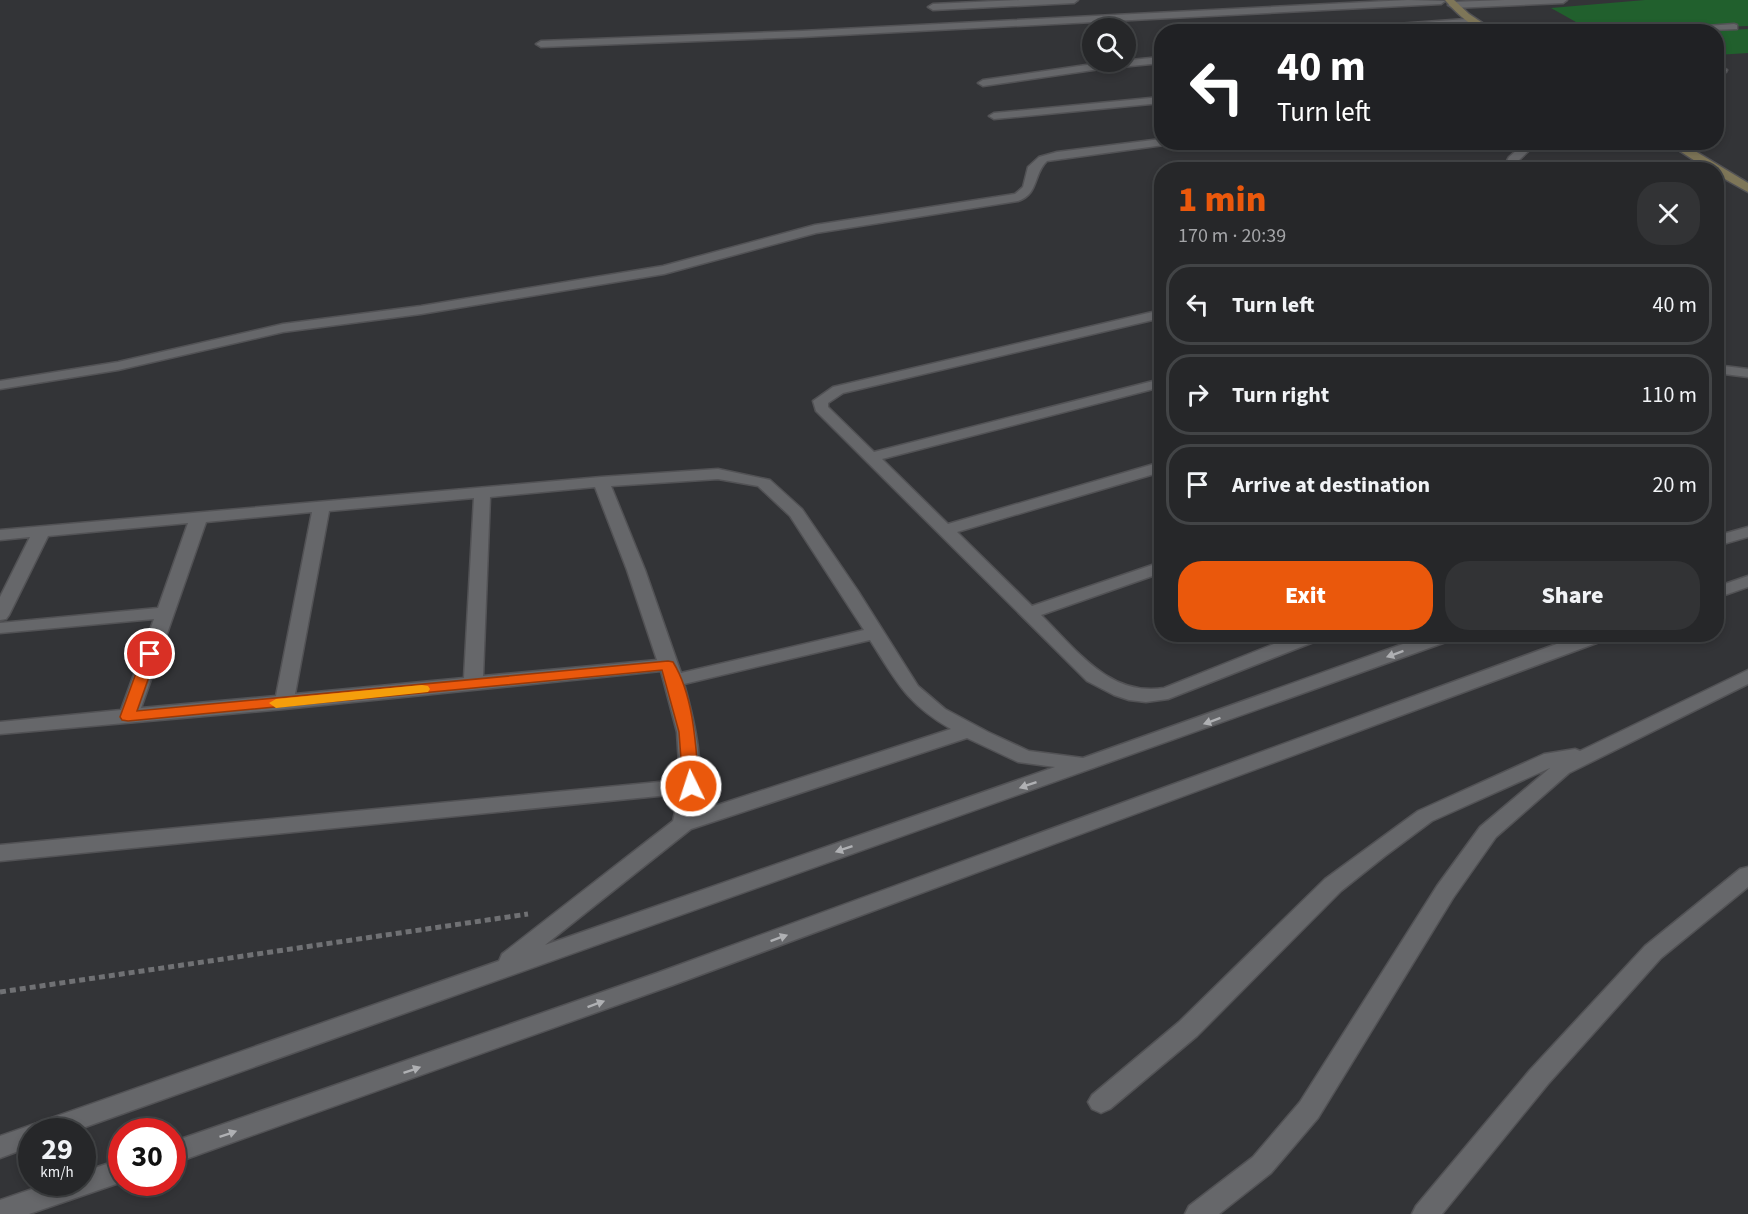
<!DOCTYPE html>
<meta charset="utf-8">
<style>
body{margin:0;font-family:"Source Sans 3",sans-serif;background:#323335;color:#f1f3f6;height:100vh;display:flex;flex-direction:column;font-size:22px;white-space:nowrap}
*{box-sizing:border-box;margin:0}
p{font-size:20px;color:#a4a5a8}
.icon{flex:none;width:33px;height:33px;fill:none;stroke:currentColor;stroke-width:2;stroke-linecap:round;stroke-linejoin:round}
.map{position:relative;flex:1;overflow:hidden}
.details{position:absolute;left:1154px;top:162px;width:570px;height:480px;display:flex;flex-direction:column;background:#262729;border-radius:24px;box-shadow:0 3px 9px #0003,0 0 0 2px #424446}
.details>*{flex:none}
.banner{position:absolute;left:1154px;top:24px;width:570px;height:126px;border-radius:24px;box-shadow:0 3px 9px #0003,0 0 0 2px #424446;background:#202124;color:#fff;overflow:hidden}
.controls{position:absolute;left:1082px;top:18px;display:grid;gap:12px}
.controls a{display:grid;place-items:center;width:54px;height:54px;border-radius:50%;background:#262729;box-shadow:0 3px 9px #0003,0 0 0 2px #424446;font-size:30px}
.speed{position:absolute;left:18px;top:1118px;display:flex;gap:12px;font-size:30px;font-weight:700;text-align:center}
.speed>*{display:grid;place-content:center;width:78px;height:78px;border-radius:50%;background:#262729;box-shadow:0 3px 9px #0003,0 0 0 2px #424446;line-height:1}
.speed small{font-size:15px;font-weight:400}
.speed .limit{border:9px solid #d22;background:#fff;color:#111}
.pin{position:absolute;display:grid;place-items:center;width:51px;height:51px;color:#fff;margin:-26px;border:3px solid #fff;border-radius:50%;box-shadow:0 2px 6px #0007}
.me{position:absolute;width:66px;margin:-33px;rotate:356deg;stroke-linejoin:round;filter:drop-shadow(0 0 4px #0008)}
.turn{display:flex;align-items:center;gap:21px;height:126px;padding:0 24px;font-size:27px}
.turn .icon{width:78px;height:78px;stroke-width:2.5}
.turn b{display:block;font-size:42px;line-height:51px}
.round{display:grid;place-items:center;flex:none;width:63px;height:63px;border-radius:24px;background:#323335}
.headline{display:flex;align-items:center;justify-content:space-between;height:102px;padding:0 24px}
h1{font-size:36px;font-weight:800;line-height:45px;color:#ea580c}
.primary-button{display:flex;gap:12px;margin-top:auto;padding:12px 24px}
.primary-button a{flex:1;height:69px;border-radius:24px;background:#ea580c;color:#fff;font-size:24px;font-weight:800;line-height:69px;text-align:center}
.primary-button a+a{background:#323335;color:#f1f3f6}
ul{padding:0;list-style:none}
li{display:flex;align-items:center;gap:18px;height:81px;margin:0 12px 9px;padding:0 12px;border:3px solid #424446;border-radius:24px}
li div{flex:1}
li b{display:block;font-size:22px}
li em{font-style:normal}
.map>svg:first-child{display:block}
.green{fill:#21602d}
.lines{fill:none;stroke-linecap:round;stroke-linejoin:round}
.street-casing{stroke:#525255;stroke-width:3}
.secondary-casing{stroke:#525255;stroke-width:3}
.path{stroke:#707174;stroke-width:5;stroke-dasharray:6 4;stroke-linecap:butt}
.street{fill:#66676a;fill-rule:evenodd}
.secondary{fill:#7e7658;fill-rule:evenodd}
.oneway{fill:#afb0b3}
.route{fill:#ea580c;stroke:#983908;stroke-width:1.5}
.slow{fill:#f59e0b}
</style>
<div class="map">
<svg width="1748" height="1214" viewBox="0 0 1748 1214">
<rect width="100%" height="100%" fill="#333437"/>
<!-- green -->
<path class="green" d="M 1645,0 L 1748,0 L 1748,26 L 1592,31 L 1551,8 Z
M 1748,29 L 1748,53 L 1716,55 L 1716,32 L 1713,31 Z"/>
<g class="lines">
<defs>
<path id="street" d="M 1020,0 L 1078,0 L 1074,3 L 933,10 L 928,7 L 933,4 Z
M 1408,0 L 1445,1 L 1441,4 L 802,37 L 541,47 L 536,44 L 541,41 L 802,31 Z
M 1504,0 L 1567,0 L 1563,3 L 1453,8 L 1448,5 L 1453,2 Z
M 1466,19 L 1469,20 L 1469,24 L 1374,32 L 1325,32 L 1329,29 Z
M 1734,24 L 1737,25 L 1737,29 L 1661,32 L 1665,29 Z
M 1161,57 L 1161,63 L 1100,69 L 983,86 L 978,83 L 983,80 L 1100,63 Z
M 1722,67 L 1727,70 L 1726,72 L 1716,74 L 1716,68 Z
M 1161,97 L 1161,103 L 994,119 L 989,116 L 994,113 Z
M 1161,139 L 1161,142 L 1169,142 L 1164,145 L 1047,161 C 1033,174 1039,194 1018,201 L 816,233 L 664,274 L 421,314 L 283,332 L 118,370 L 0,389 L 0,381 L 118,362 L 283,324 L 421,306 L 663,266 L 815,225 L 1015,194 L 1023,187 L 1028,167 L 1039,157 L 1057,152 Z
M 1526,142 L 1538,142 L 1518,161 L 1514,170 L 1502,170 L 1509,157 Z
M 1161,310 L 1161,318 L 843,393 L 828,403 L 828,407 L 874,452 L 1161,379 L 1161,387 L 882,459 L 948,524 L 1161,462 L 1161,472 L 957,532 L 1032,606 L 1161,562 L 1161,573 L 1041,615 C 1076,649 1109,697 1164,688 L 1299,634 L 1326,634 L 1324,638 L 1168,699 L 1146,702 L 1129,700 L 1114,695 L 1087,681 L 816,411 L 813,401 L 833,387 Z
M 1716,365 L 1748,369 L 1748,377 L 1716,373 Z
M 718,469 L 770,480 L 802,509 L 858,591 L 918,686 L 945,709 L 988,732 L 1029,751 L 1083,758 L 1431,634 L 1459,634 L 1457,638 L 1281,701 L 74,1131 L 32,1131 L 32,1146 L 0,1158 L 0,1136 L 499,961 L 502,954 L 673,821 L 679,794 L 0,861 L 0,845 L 680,780 L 677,732 L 661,671 L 284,709 L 0,734 L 0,722 L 121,710 L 154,619 L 0,633 L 0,623 L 158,608 L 188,523 L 48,536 L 9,615 L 6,619 L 0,620 L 0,597 L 30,537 L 0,540 L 0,530 L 601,477 ZM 718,479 L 758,486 L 790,516 L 864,630 L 681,673 L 645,570 L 611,486 ZM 595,487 L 627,570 L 657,660 L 483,676 L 490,497 ZM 474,498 L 464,678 L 295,694 L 329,511 ZM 312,512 L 276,696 L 141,708 L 206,522 ZM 870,640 C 897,682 906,703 951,729 L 696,812 C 705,768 696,727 684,684 ZM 967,738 L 1018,762 L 1055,767 L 545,945 L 691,829 Z
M 1748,527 L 1748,537 L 1716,546 L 1716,536 Z
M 1748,576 L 1748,587 L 1716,598 L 1716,587 Z
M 1584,634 L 1612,634 L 1610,638 L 673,985 L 172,1164 L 172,1142 L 657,973 Z
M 1748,670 L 1748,684 L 1569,773 L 1496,837 L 1453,898 L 1318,1118 L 1271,1173 L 1219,1214 L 1185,1214 L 1189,1206 L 1253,1157 L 1300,1102 L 1437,886 L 1480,827 L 1550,768 L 1432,821 L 1385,856 L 1341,891 L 1197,1036 L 1110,1109 L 1101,1113 L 1092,1109 L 1088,1102 L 1092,1095 L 1179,1022 L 1325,879 L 1418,811 L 1544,754 L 1575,749 L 1580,751 Z
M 1748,867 L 1748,887 L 1661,958 L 1548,1084 L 1442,1214 L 1412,1214 L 1416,1206 L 1530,1070 L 1645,946 L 1740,869 Z
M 122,1159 L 122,1182 L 29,1214 L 0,1214 L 0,1200 L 53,1182 L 82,1182 L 82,1172 Z"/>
<path id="secondary" d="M 1445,0 L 1454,0 L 1469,14 L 1496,32 C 1476,32 1458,15 1445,0 Z
M 1666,142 L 1680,142 L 1748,183 L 1748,192 L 1716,174 L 1716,170 L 1709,170 Z"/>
</defs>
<!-- street casing -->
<use href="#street" class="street-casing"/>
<!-- secondary casing -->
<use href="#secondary" class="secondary-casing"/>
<!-- path -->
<path class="path" d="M 0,992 L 528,914"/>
<!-- street -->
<use href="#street" class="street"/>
<!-- secondary -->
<use href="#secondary" class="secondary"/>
</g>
<!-- one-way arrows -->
<defs><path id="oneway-solid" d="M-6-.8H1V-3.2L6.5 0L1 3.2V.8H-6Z" transform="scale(1.5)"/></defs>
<g class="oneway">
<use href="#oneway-solid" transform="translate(1395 654) rotate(160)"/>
<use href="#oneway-solid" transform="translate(1212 721) rotate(160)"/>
<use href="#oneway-solid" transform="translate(1028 785) rotate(161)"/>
<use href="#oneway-solid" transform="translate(844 849) rotate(161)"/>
<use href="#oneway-solid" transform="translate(779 938) rotate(-20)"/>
<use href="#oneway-solid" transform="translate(596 1004) rotate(-20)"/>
<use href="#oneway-solid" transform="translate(412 1070) rotate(-19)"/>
<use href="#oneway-solid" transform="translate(228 1134) rotate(-19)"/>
</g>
<!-- route -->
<path class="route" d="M 150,650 L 157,654 L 137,711 L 668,661 L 673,662 C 694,696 696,747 699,786 L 697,790 L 686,790 L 683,786 L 679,732 L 662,670 L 128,721 L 122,720 L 120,717 L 143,654 Z"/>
<!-- slow -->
<path class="slow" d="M 422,685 L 428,686 L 430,689 L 428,692 L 276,708 L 269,703 L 276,699 Z"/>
</svg>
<div class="controls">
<a><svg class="icon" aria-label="search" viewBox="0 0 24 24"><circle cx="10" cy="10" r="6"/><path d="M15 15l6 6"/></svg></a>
</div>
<div class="speed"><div>29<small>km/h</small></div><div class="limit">30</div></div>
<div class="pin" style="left:150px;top:654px;background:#d93025"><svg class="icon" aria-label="arrive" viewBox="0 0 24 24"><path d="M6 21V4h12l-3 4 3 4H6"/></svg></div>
<svg class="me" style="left:691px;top:786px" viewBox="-20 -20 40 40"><circle r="17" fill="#ea580c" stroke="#fff" stroke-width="3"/><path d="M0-11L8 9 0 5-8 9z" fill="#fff"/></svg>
<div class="banner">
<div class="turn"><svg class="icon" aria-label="left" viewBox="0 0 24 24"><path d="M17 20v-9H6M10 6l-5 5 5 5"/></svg><div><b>40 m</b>Turn left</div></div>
</div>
<section class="details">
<div class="headline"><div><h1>1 min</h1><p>170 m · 20:39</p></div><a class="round"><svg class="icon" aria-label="close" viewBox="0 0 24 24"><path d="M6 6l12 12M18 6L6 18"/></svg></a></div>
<ul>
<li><svg class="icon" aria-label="left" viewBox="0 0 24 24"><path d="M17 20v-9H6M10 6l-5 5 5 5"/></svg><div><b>Turn left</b></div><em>40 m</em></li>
<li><svg class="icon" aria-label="right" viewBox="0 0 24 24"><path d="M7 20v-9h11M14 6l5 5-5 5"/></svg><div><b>Turn right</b></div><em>110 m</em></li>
<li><svg class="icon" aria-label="arrive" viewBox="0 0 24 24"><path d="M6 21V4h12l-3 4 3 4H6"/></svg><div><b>Arrive at destination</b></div><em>20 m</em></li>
</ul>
<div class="primary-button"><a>Exit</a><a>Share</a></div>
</section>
</div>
